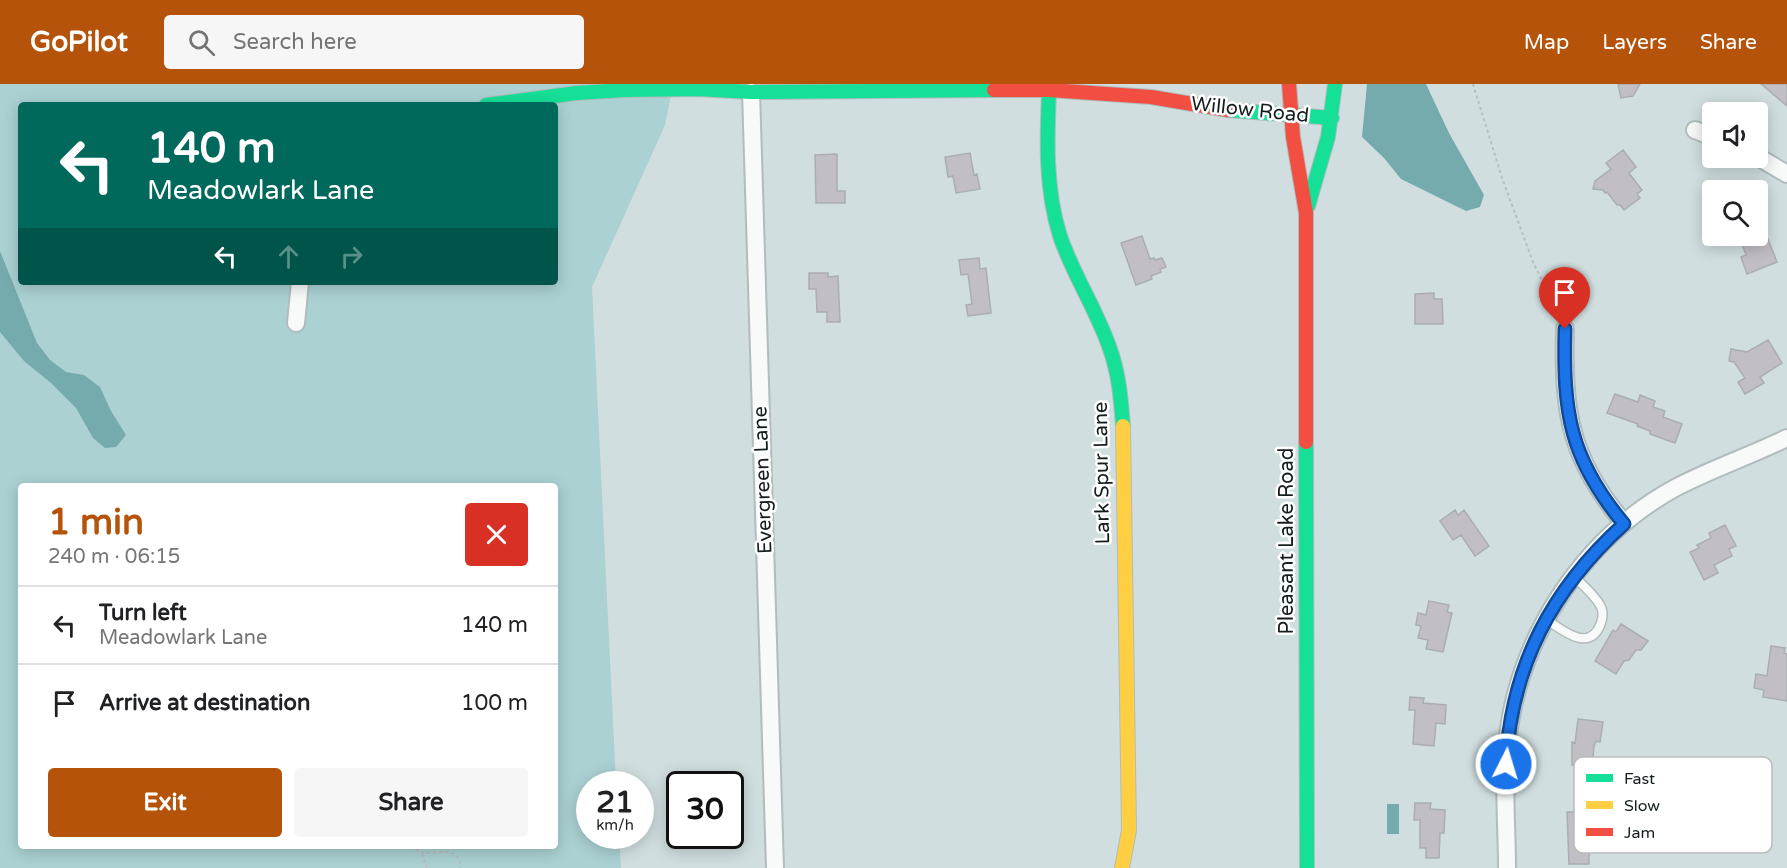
<!DOCTYPE html>
<meta charset="utf-8">
<style>
body{margin:0;font-family:"Varela Round",sans-serif;background:#f6f6f6;color:#202124;height:100vh;display:flex;flex-direction:column;font-size:22px;white-space:nowrap}
*{box-sizing:border-box;margin:0}
p{font-size:20px;color:#757577}
.icon{flex:none;width:33px;height:33px;fill:none;stroke:currentColor;stroke-width:2;stroke-linecap:round;stroke-linejoin:round}
.map{position:relative;flex:1;overflow:hidden}
.side{position:absolute;left:18px;top:399px;width:540px;height:366px;display:flex;flex-direction:column;background:#fff;border-radius:6px;box-shadow:0 3px 15px #0003}
.side>*{flex:none}
.hud{position:absolute;left:18px;top:18px;width:540px;height:183px;border-radius:6px;box-shadow:0 3px 15px #0003;background:#00695c;color:#fff;overflow:hidden}
.buttons{position:absolute;left:1702px;top:18px;display:grid;gap:12px}
.buttons a{display:grid;place-items:center;width:66px;height:66px;border-radius:6px;background:#fff;box-shadow:0 3px 15px #0003;font-size:30px}
.speed{position:absolute;left:576px;top:687px;display:flex;gap:12px;font-size:30px;font-weight:700;text-align:center}
.speed>*{display:grid;place-content:center;width:78px;height:78px;border-radius:50%;background:#fff;box-shadow:0 3px 15px #0003;line-height:1}
.speed small{font-size:15px;font-weight:400}
.speed .limit{border:3px solid #111;border-radius:9px;background:#fff;color:#111}
.pin{position:absolute;display:grid;place-items:center;width:51px;height:51px;color:#fff;margin:-62px -26px;border-radius:50% 50% 50% 0;rotate:-45deg;box-shadow:0 0 6px #0007}
.pin .icon{rotate:45deg}
.me{position:absolute;width:66px;margin:-33px;rotate:5deg;stroke-linejoin:round;filter:drop-shadow(0 0 4px #0008)}
.turn{display:flex;align-items:center;gap:21px;height:126px;padding:0 30px;font-size:27px}
.turn .icon{width:78px;height:78px;stroke-width:2.5}
.turn b{display:block;font-size:42px;line-height:51px}
.lanes{display:flex;align-items:center;height:57px;padding:0 30px;background:#0003;justify-content:center;gap:30px;direction:ltr}
.lanes .off{opacity:.35}
.round{display:grid;place-items:center;flex:none;width:63px;height:63px;border-radius:6px;background:#f6f6f6}
.summary{display:flex;align-items:center;justify-content:space-between;height:102px;padding:0 30px}
h1{font-size:36px;font-weight:700;line-height:45px;color:#b45309}
.cta{display:flex;gap:12px;margin-top:auto;padding:12px 30px}
.cta a{flex:1;height:69px;border-radius:6px;background:#b45309;color:#fff;font-size:24px;font-weight:700;line-height:69px;text-align:center}
.cta a+a{background:#f6f6f6;color:#202124}
ul{padding:0;list-style:none}
li{display:flex;align-items:center;gap:18px;height:78px;padding:0 30px;border-top:2px solid #e0e0e0}
li div{flex:1}
li b{display:block;font-size:22px}
li em{font-style:normal}
header{display:flex;align-items:center;gap:36px;box-sizing:border-box;height:84px;padding:0 30px;background:#b45309;color:#fff}
header strong{font-size:28px}
nav{display:flex;gap:33px;margin-inline-start:auto;font-size:21px}
.search{width:420px;height:54px;background:#f6f6f6;display:flex;align-items:center;gap:15px;box-sizing:border-box;padding:0 21px;border-radius:6px;color:#757577;font-size:22px}
.map>svg:first-child{display:block}
.green{fill:#abd1d3;fill-rule:evenodd}
.water{fill:#76abad}
.building{fill:#c1bec5;stroke:#abaeb1;stroke-width:1.5}
.lines{fill:none;stroke-linecap:round;stroke-linejoin:round}
.lane-casing{stroke:#b0bcbd;stroke-width:11}
.street-casing{stroke:#b0bcbd;stroke-width:20}
.fast-casing{stroke:#b0bcbd;stroke-width:16}
.slow-casing{stroke:#b0bcbd;stroke-width:16}
.jam-casing{stroke:#b0bcbd;stroke-width:16}
.path{stroke:#b9bdbd;stroke-width:2;stroke-dasharray:3 3;stroke-linecap:butt}
.lane{stroke:#f8fafa;stroke-width:8}
.street{stroke:#f8fafa;stroke-width:16}
.fast{stroke:#16e098;stroke-width:14}
.slow{stroke:#ffcf43;stroke-width:14}
.jam{stroke:#f24e42;stroke-width:14}
.route-casing{stroke:#114b97;stroke-width:15}
.route{stroke:#1a73e8;stroke-width:10}
.labels{text-anchor:middle;dominant-baseline:central;stroke-width:5;stroke-linejoin:round;paint-order:stroke}
.street-label{font-size:20px;fill:#151e1f;stroke:#fff}
.key{fill:#fff;stroke:#b9bcbc;stroke-width:1.5}
.key-label{font-size:16px;fill:#151e1f}
</style>
<header>
<strong>GoPilot</strong>
<div class="search"><svg class="icon" aria-label="search" viewBox="0 0 24 24"><circle cx="10" cy="10" r="6"/><path d="M15 15l6 6"/></svg>Search here</div>
<nav><a>Map</a><a>Layers</a><a>Share</a></nav>
</header>
<div class="map">
<svg width="1787" height="784" viewBox="0 0 1787 784">
<rect width="100%" height="100%" fill="#d0dedf"/>
<!-- green -->
<path class="green" d="M 0,0 L 673,0 L 665,41 L 592,203 L 616,700 L 590,700 L 590,752 L 619,752 L 621,784 L 0,784 ZM 21,21 L 555,21 L 555,198 L 21,198 ZM 21,402 L 555,402 L 555,762 L 21,762 Z"/>
<!-- water -->
<path class="water" d="M 1367,0 L 1426,0 L 1449,49 L 1484,111 L 1480,123 L 1466,127 L 1401,95 L 1384,74 L 1362,53 Z
M 0,167 L 37,259 L 50,276 L 66,288 L 84,291 L 100,303 L 111,327 L 126,351 L 116,363 L 105,364 L 93,354 L 76,324 L 51,299 L 24,277 L 0,248 Z
M 1387,720 L 1399,720 L 1399,750 L 1387,750 Z"/>
<!-- building -->
<path class="building" d="M 1618,0 L 1640,0 L 1633,12 L 1621,14 Z
M 1761,0 L 1787,0 L 1787,22 Z
M 1623,66 L 1636,83 L 1629,89 L 1642,106 L 1637,110 L 1640,114 L 1624,126 L 1620,121 L 1617,121 L 1607,108 L 1605,109 L 1603,106 L 1593,105 L 1595,97 L 1611,85 L 1606,79 Z
M 970,69 L 974,91 L 977,90 L 980,105 L 956,109 L 953,92 L 948,93 L 945,73 Z
M 837,70 L 837,107 L 845,107 L 845,119 L 816,119 L 815,71 Z
M 1758,130 L 1777,178 L 1747,190 L 1741,173 L 1746,171 L 1740,155 L 1743,154 L 1742,152 L 1758,152 Z
M 1142,152 L 1150,175 L 1154,174 L 1155,176 L 1162,174 L 1166,183 L 1160,185 L 1161,188 L 1151,192 L 1152,195 L 1136,201 L 1121,159 Z
M 979,174 L 980,185 L 986,184 L 991,229 L 968,232 L 966,221 L 972,220 L 968,190 L 961,191 L 959,176 Z
M 809,189 L 828,189 L 828,193 L 838,192 L 840,238 L 827,238 L 827,228 L 817,228 L 816,205 L 809,205 Z
M 1434,209 L 1434,215 L 1442,215 L 1443,240 L 1415,240 L 1415,210 Z
M 1768,256 L 1782,279 L 1760,293 L 1764,299 L 1745,310 L 1738,298 L 1745,294 L 1734,278 L 1729,277 L 1731,265 L 1747,268 Z
M 1615,310 L 1638,318 L 1640,311 L 1655,317 L 1653,323 L 1665,327 L 1663,333 L 1682,340 L 1675,359 L 1650,350 L 1650,347 L 1637,342 L 1638,340 L 1607,329 Z
M 1455,426 L 1458,431 L 1464,426 L 1489,462 L 1475,472 L 1461,451 L 1453,456 L 1440,437 Z
M 1725,441 L 1736,462 L 1729,465 L 1732,472 L 1714,481 L 1718,489 L 1704,496 L 1690,468 L 1699,464 L 1697,461 L 1711,454 L 1709,449 Z
M 1429,517 L 1449,521 L 1447,528 L 1452,529 L 1443,568 L 1426,565 L 1428,556 L 1418,554 L 1421,542 L 1416,541 L 1418,529 L 1426,531 Z
M 1621,540 L 1648,557 L 1641,566 L 1636,566 L 1629,576 L 1624,577 L 1616,590 L 1595,577 L 1613,546 L 1616,548 Z
M 1771,562 L 1785,564 L 1784,569 L 1787,570 L 1787,617 L 1763,613 L 1764,606 L 1754,604 L 1756,590 L 1767,592 Z
M 1410,613 L 1424,614 L 1423,619 L 1446,621 L 1445,640 L 1436,639 L 1434,662 L 1413,660 L 1415,626 L 1409,626 Z
M 1578,635 L 1603,638 L 1600,658 L 1596,657 L 1594,662 L 1592,684 L 1572,681 L 1572,658 L 1575,659 Z
M 1415,719 L 1431,719 L 1430,725 L 1445,726 L 1444,749 L 1440,749 L 1439,774 L 1426,774 L 1426,764 L 1420,764 L 1420,736 L 1414,736 Z
M 1567,728 L 1586,728 L 1586,731 L 1611,731 L 1611,760 L 1589,760 L 1589,780 L 1569,780 Z"/>
<g class="lines">
<defs>
<path id="lane" d="M 1546,535 C 1562,546 1590,570 1601,539 C 1603,533 1604,527 1600,521 C 1594,510 1582,501 1574,492"/>
<path id="street" d="M 751,8 L 775,784
M 1695,46 L 1713,53
M 1758,73 L 1787,90
M 296,239 L 300,198
M 1565,245 C 1563,328 1569,374 1624,439
M 1507,784 C 1507,743 1503,701 1507,661 C 1517,555 1582,455 1675,404 C 1711,385 1750,372 1787,354"/>
<path id="fast" d="M 1049,6 C 1047,55 1045,105 1060,152 C 1073,191 1097,226 1110,265 C 1119,290 1121,316 1123,342
M 486,21 L 577,9 L 625,6 L 697,5 L 751,8 L 994,6
M 1228,26 L 1332,34
M 1308,122 L 1328,53 L 1335,0
M 1306,358 L 1307,784"/>
<path id="slow" d="M 1122,784 L 1129,746 L 1123,342"/>
<path id="jam" d="M 1289,0 L 1293,53 L 1306,129 L 1306,358
M 994,6 L 1049,6 L 1151,13 L 1228,26"/>
</defs>
<!-- lane casing -->
<use href="#lane" class="lane-casing"/>
<!-- street casing -->
<use href="#street" class="street-casing"/>
<!-- fast casing -->
<use href="#fast" class="fast-casing"/>
<!-- slow casing -->
<use href="#slow" class="slow-casing"/>
<!-- jam casing -->
<use href="#jam" class="jam-casing"/>
<!-- path -->
<path class="path" d="M 1473,0 L 1502,94 L 1533,178 L 1559,232
M 411,762 C 415,765 419,768 425,769 C 439,769 461,762 460,784
M 422,770 L 427,784"/>
<!-- lane -->
<use href="#lane" class="lane"/>
<!-- street -->
<use href="#street" class="street"/>
<!-- fast -->
<use href="#fast" class="fast"/>
<!-- slow -->
<use href="#slow" class="slow"/>
<!-- jam -->
<use href="#jam" class="jam"/>
</g>
<g class="lines">
<defs>
<path id="route" d="M 1506,680 C 1511,582 1552,505 1624,440 C 1569,374 1563,328 1565,245"/>
</defs>
<!-- route casing -->
<use href="#route" class="route-casing"/>
<!-- route -->
<use href="#route" class="route"/>
</g>
<g class="labels">
<!-- street labels -->
<g class="street-label">
<text transform="translate(1250 26) rotate(6)">Willow Road</text>
<text transform="translate(1102 389) rotate(-91)">Lark Spur Lane</text>
<text transform="translate(763 396) rotate(-92)">Evergreen Lane</text>
<text transform="translate(1287 457) rotate(-90)">Pleasant Lake Road</text>
</g>
</g>
<!-- legend -->
<rect x="1574" y="673" width="198" height="96" rx="9" class="key"/>
<rect x="1586" y="690" width="27" height="8" fill="#16e098"/>
<rect x="1586" y="717" width="27" height="8" fill="#ffcf43"/>
<rect x="1586" y="744" width="27" height="8" fill="#f24e42"/>
<g class="key-label">
<text x="1624" y="700">Fast</text>
<text x="1624" y="727">Slow</text>
<text x="1624" y="754">Jam</text>
</g>
</svg>
<div class="buttons">
<a><svg class="icon" aria-label="sound" viewBox="0 0 24 24"><path d="M4 9h4l5-4v14l-5-4H4zM17 9q2 3 0 6"/></svg></a>
<a><svg class="icon" aria-label="search" viewBox="0 0 24 24"><circle cx="10" cy="10" r="6"/><path d="M15 15l6 6"/></svg></a>
</div>
<div class="speed"><div>21<small>km/h</small></div><div class="limit">30</div></div>
<div class="pin" style="left:1565px;top:245px;background:#d93025"><svg class="icon" aria-label="arrive" viewBox="0 0 24 24"><path d="M6 21V4h12l-3 4 3 4H6"/></svg></div>
<svg class="me" style="left:1506px;top:680px" viewBox="-20 -20 40 40"><circle r="17" fill="#1a73e8" stroke="#fff" stroke-width="3"/><path d="M0-11L8 9 0 5-8 9z" fill="#fff"/></svg>
<div class="hud">
<div class="turn"><svg class="icon" aria-label="left" viewBox="0 0 24 24"><path d="M17 20v-9H6M10 6l-5 5 5 5"/></svg><div><b>140 m</b>Meadowlark Lane</div></div>
<div class="lanes"><svg class="icon" aria-label="left" viewBox="0 0 24 24"><path d="M17 20v-9H6M10 6l-5 5 5 5"/></svg><svg class="icon off" aria-label="ahead" viewBox="0 0 24 24"><path d="M12 20V5M6 11l6-6 6 6"/></svg><svg class="icon off" aria-label="right" viewBox="0 0 24 24"><path d="M7 20v-9h11M14 6l5 5-5 5"/></svg></div>
</div>
<section class="side">
<div class="summary"><div><h1>1 min</h1><p>240 m · 06:15</p></div><a class="round" style="background:#d93025;color:#fff"><svg class="icon" aria-label="close" viewBox="0 0 24 24"><path d="M6 6l12 12M18 6L6 18"/></svg></a></div>
<ul>
<li><svg class="icon" aria-label="left" viewBox="0 0 24 24"><path d="M17 20v-9H6M10 6l-5 5 5 5"/></svg><div><b>Turn left</b><p>Meadowlark Lane</p></div><em>140 m</em></li>
<li><svg class="icon" aria-label="arrive" viewBox="0 0 24 24"><path d="M6 21V4h12l-3 4 3 4H6"/></svg><div><b>Arrive at destination</b></div><em>100 m</em></li>
</ul>
<div class="cta"><a>Exit</a><a>Share</a></div>
</section>
</div>
